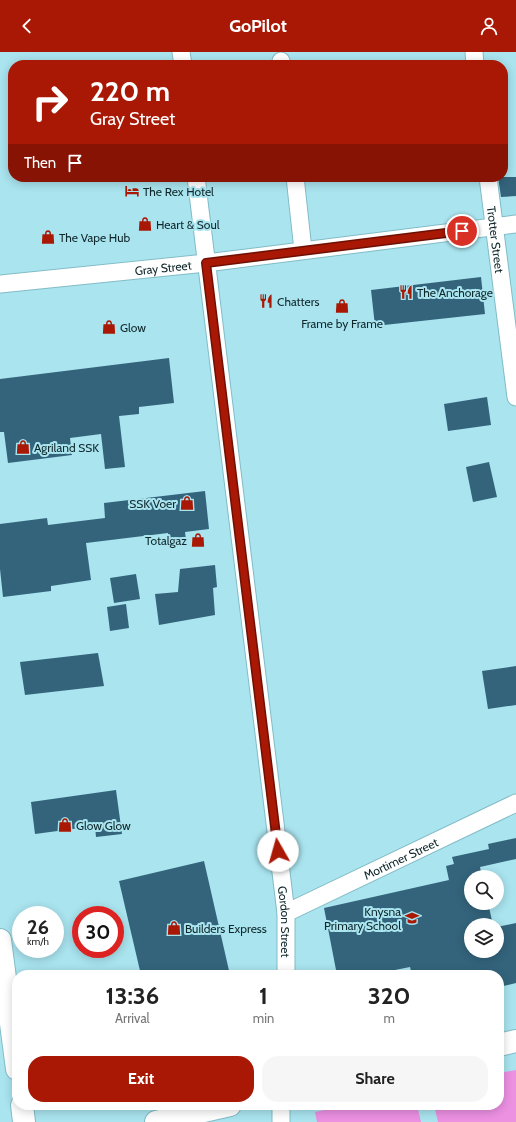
<!DOCTYPE html>
<style>
body{margin:0;font-family:Cabin,sans-serif;background:#f6f6f6;color:#222;height:100vh;display:flex;flex-direction:column;font-size:15px;white-space:nowrap}
*{box-sizing:border-box;margin:0}
p{font-size:13px;color:#767676}
.icon{flex:none;width:22px;height:22px;fill:none;stroke:currentColor;stroke-width:2;stroke-linecap:round;stroke-linejoin:round}
.map{position:relative;flex:1;overflow:hidden}
.panel{position:absolute;left:12px;top:918px;width:492px;height:140px;display:flex;flex-direction:column;background:#fff;border-radius:16px;box-shadow:0 2px 10px #0003}
.panel>*{flex:none}
.banner{position:absolute;left:8px;top:8px;width:500px;height:122px;border-radius:16px;box-shadow:0 2px 10px #0003;background:#a91805;color:#fff;overflow:hidden}
.fabs{position:absolute;left:464px;top:818px;display:grid;gap:8px}
.fabs a{display:grid;place-items:center;width:40px;height:40px;border-radius:50%;background:#fff;box-shadow:0 2px 10px #0003;font-size:20px}
.speed{position:absolute;left:12px;top:854px;display:flex;gap:8px;font-size:20px;font-weight:700;text-align:center}
.speed>*{display:grid;place-content:center;width:52px;height:52px;border-radius:50%;background:#fff;box-shadow:0 2px 10px #0003;line-height:1}
.speed small{font-size:10px;font-weight:400}
.speed .limit{border:6px solid #d22;background:#fff;color:#111}
.pin{position:absolute;display:grid;place-items:center;width:34px;height:34px;color:#fff;margin:-17px;border:2px solid #fff;border-radius:50%;box-shadow:0 1px 4px #0007}
.me{position:absolute;width:44px;margin:-22px;rotate:353deg;stroke-linejoin:round;filter:drop-shadow(0 0 3px #0008)}
.turn{display:flex;align-items:center;gap:14px;height:84px;padding:0 16px;font-size:18px}
.turn .icon{width:52px;height:52px;stroke-width:2.5}
.turn b{display:block;font-size:28px;line-height:34px}
.then{display:flex;align-items:center;height:38px;padding:0 16px;background:#0003;gap:8px;font-size:15px}
.eta{display:flex;justify-content:space-evenly;align-items:center;height:68px;text-align:center}
.eta b{font-size:24px;font-weight:800;line-height:28px}
.cta{display:flex;gap:8px;margin-top:auto;padding:8px 16px}
.cta a{flex:1;height:46px;border-radius:16px;background:#a91805;color:#fff;font-size:16px;font-weight:800;line-height:46px;text-align:center}
.cta a+a{background:#f6f6f6;color:#222}
header{display:flex;justify-content:space-between;align-items:center;height:52px;padding:0 16px;background:#a91805;color:#fff;font-size:18px;font-weight:800}
.map>svg:first-child{display:block}
.green{fill:#ec90e2}
.building{fill:#33647c}
.lines{fill:none;stroke-linecap:round;stroke-linejoin:round}
.street-casing{stroke:#82bcc7;stroke-width:19}
.secondary-casing{stroke:#82bcc7;stroke-width:24}
.street{stroke:#fff;stroke-width:17}
.secondary{stroke:#fff;stroke-width:22}
.route-casing{stroke:#6e1003;stroke-width:10}
.route{stroke:#a91805;stroke-width:7}
.labels{text-anchor:middle;dominant-baseline:central;stroke-width:4;stroke-linejoin:round;paint-order:stroke}
.poi-label{font-size:12px;fill:#10282c;stroke:#a9e4ef;text-anchor:start}
.street-label{font-size:12px;fill:#10282c;stroke:#a9e4ef}
</style>
<header><svg class="icon" aria-label="back" viewBox="0 0 24 24"><path d="M15 5l-7 7 7 7"/></svg>GoPilot<svg class="icon" aria-label="person" viewBox="0 0 24 24"><circle cx="12" cy="8" r="4"/><path d="M4 21q1-7 8-7t8 7"/></svg></header>
<div class="map">
<svg width="516" height="1070" viewBox="0 0 516 1070">
<rect width="100%" height="100%" fill="#a9e4ef"/>
<!-- green -->
<path class="green" d="M 516,1018 L 516,1070 L 438,1070 L 434,1053 L 499,1053 L 499,1021 Z
M 347,1053 L 417,1053 L 421,1070 L 317,1070 L 315,1060 Z"/>
<!-- building -->
<path class="building" d="M 498,125 L 516,125 L 516,144 L 501,145 Z
M 481,225 L 485,262 L 375,274 L 371,238 Z
M 169,306 L 174,351 L 139,355 L 139,362 L 119,364 L 125,415 L 105,417 L 101,382 L 70,386 L 72,403 L 8,411 L 4,380 L 0,380 L 0,327 Z
M 487,345 L 491,373 L 448,379 L 444,352 Z
M 489,410 L 497,445 L 473,450 L 466,415 Z
M 205,439 L 209,477 L 185,480 L 186,488 L 168,490 L 168,481 L 86,491 L 91,528 L 51,534 L 51,539 L 3,545 L 0,517 L 0,472 L 47,466 L 48,473 L 105,466 L 104,451 Z
M 215,513 L 217,535 L 213,536 L 215,563 L 159,573 L 155,542 L 178,540 L 180,517 Z
M 136,522 L 140,547 L 114,551 L 110,526 Z
M 126,552 L 129,576 L 110,579 L 107,555 Z
M 98,601 L 104,634 L 25,643 L 20,610 Z
M 516,614 L 516,653 L 488,657 L 482,619 Z
M 116,738 L 122,782 L 96,785 L 95,774 L 35,782 L 31,750 Z
M 516,786 L 516,807 L 480,815 L 482,825 L 471,825 L 471,851 L 488,851 L 493,873 L 471,873 L 471,899 L 497,899 L 497,875 L 516,871 L 516,931 L 499,935 L 499,923 L 412,923 L 410,915 L 370,923 L 337,923 L 324,856 L 449,828 L 446,814 L 454,812 L 452,805 L 489,797 L 488,792 Z
M 204,809 L 230,923 L 141,923 L 119,829 Z"/>
<g class="lines">
<defs>
<g id="street">
<path d="M 181,0 L 183,13"/>
<path d="M 474,0 L 475,13"/>
<path d="M 281,9 L 282,13"/>
<path id="s1" d="M 196,125 L 286,861 L 286,923"/>
<path d="M 295,125 L 303,198"/>
<path id="s2" d="M 488,125 L 516,345"/>
<path id="s3" d="M 0,232 L 206,211 L 516,172"/>
<path id="s4" d="M 286,861 L 516,751"/>
<path d="M 281,1070 L 281,1053"/>
</g>
<path id="secondary" d="M 0,888 L 17,1017
M 499,993 L 516,989
M 22,1053 L 24,1070
M 156,1070 L 230,1053"/>
</defs>
<!-- street casing -->
<use href="#street" class="street-casing"/>
<!-- secondary casing -->
<use href="#secondary" class="secondary-casing"/>
<!-- street -->
<use href="#street" class="street"/>
<!-- secondary -->
<use href="#secondary" class="secondary"/>
</g>
<g class="lines">
<defs>
<path id="route" d="M 278,799 L 206,211 L 462,179"/>
</defs>
<!-- route casing -->
<use href="#route" class="route-casing"/>
<!-- route -->
<use href="#route" class="route"/>
</g>
<!-- icons -->
<defs>
<symbol id="hotel-bare" viewBox="-9 -9 18 18"><path d="M-6-4.5h1.5V1H6V5H4.5V3h-9V5H-6ZM-4 0a1.8 1.8 0 1 1 3.6 0ZM.5 0V-2.5h3Q6-2.5 6 0Z" fill="#a91805" stroke="#a9e4ef" stroke-width="2.5" paint-order="stroke"/></symbol>
<symbol id="shop-bare" viewBox="-9 -9 18 18"><path d="M-5-2.5h2.3a2.7 3.5 0 0 1 5.4 0H5L5.5 6h-11ZM-1.5-2.5h3a1.5 2.3 0 0 0-3 0Z" fill="#a91805" stroke="#a9e4ef" stroke-width="2.5" paint-order="stroke"/></symbol>
<symbol id="restaurant-bare" viewBox="-9 -9 18 18"><path d="M-5-6h1v4h1v-4h1v4h1v-4h1v5L-1.5 .5V6h-2V.5L-5-1ZM5-6V6H3V1.5H1.5Q1.5-4 5-6Z" fill="#a91805" stroke="#a9e4ef" stroke-width="2.5" paint-order="stroke"/></symbol>
<symbol id="school-bare" viewBox="-9 -9 18 18"><path d="M0-5L7-2L0 1L-7-2ZM-4 1L0 2.5L4 1V4Q0 6-4 4Z" fill="#a91805" stroke="#a9e4ef" stroke-width="2.5" paint-order="stroke"/></symbol>
</defs>
<g fill-rule="evenodd">
<use href="#hotel-bare" x="122" y="129" width="20" height="20"/>
<use href="#shop-bare" x="135" y="162" width="20" height="20"/>
<use href="#shop-bare" x="38" y="175" width="20" height="20"/>
<use href="#restaurant-bare" x="396" y="230" width="20" height="20"/>
<use href="#restaurant-bare" x="256" y="239" width="20" height="20"/>
<use href="#shop-bare" x="332" y="244" width="20" height="20"/>
<use href="#shop-bare" x="99" y="265" width="20" height="20"/>
<use href="#shop-bare" x="13" y="385" width="20" height="20"/>
<use href="#shop-bare" x="177" y="441" width="20" height="20"/>
<use href="#shop-bare" x="188" y="478" width="20" height="20"/>
<use href="#shop-bare" x="55" y="763" width="20" height="20"/>
<use href="#school-bare" x="402" y="856" width="20" height="20"/>
<use href="#shop-bare" x="164" y="866" width="20" height="20"/>
</g>
<g class="labels">
<!-- poi labels -->
<g class="poi-label">
<text x="143" y="139">The Rex Hotel</text>
<text x="156" y="172">Heart &amp; Soul</text>
<text x="59" y="185">The Vape Hub</text>
<text x="417" y="240">The Anchorage</text>
<text x="277" y="249">Chatters</text>
<text x="342" y="271" text-anchor="middle">Frame by Frame</text>
<text x="120" y="275">Glow</text>
<text x="34" y="395">Agriland SSK</text>
<text x="176" y="451" text-anchor="end">SSK Voer</text>
<text x="187" y="488" text-anchor="end">Totalgaz</text>
<text x="76" y="773">Glow Glow</text>
<text x="401" y="859" text-anchor="end">Knysna<tspan x="401" dy="14">Primary School</tspan></text>
<text x="185" y="876">Builders Express</text>
</g>
<!-- street labels -->
<g class="street-label">
<text stroke="none"><textPath href="#s2" startOffset="63">Trotter Street</textPath></text>
<text stroke="none"><textPath href="#s3" startOffset="164">Gray Street</textPath></text>
<text stroke="none"><textPath href="#s4" startOffset="127">Mortimer Street</textPath></text>
<text stroke="none"><textPath href="#s1" startOffset="750">Gordon Street</textPath></text>
</g>
</g>
</svg>
<div class="fabs">
<a><svg class="icon" aria-label="search" viewBox="0 0 24 24"><circle cx="10" cy="10" r="6"/><path d="M15 15l6 6"/></svg></a>
<a><svg class="icon" aria-label="layers" viewBox="0 0 24 24"><path d="M12 4l9 5-9 5-9-5zM3 14l9 5 9-5"/></svg></a>
</div>
<div class="speed"><div>26<small>km/h</small></div><div class="limit">30</div></div>
<div class="pin" style="left:462px;top:179px;background:#d93025"><svg class="icon" aria-label="arrive" viewBox="0 0 24 24"><path d="M6 21V4h12l-3 4 3 4H6"/></svg></div>
<svg class="me" style="left:278px;top:799px" viewBox="-20 -20 40 40"><circle r="19" fill="#fff"/><path d="M0-13L10 11 0 6-10 11z" fill="#a91805"/></svg>
<div class="banner">
<div class="turn"><svg class="icon" aria-label="right" viewBox="0 0 24 24"><path d="M7 20v-9h11M14 6l5 5-5 5"/></svg><div><b>220 m</b>Gray Street</div></div>
<div class="then">Then<svg class="icon" aria-label="arrive" viewBox="0 0 24 24"><path d="M6 21V4h12l-3 4 3 4H6"/></svg></div>
</div>
<section class="panel">
<div class="eta">
<div><b>13:36</b><p>Arrival</p></div>
<div><b>1</b><p>min</p></div>
<div><b>320</b><p>m</p></div>
</div>
<div class="cta"><a>Exit</a><a>Share</a></div>
</section>
</div>
